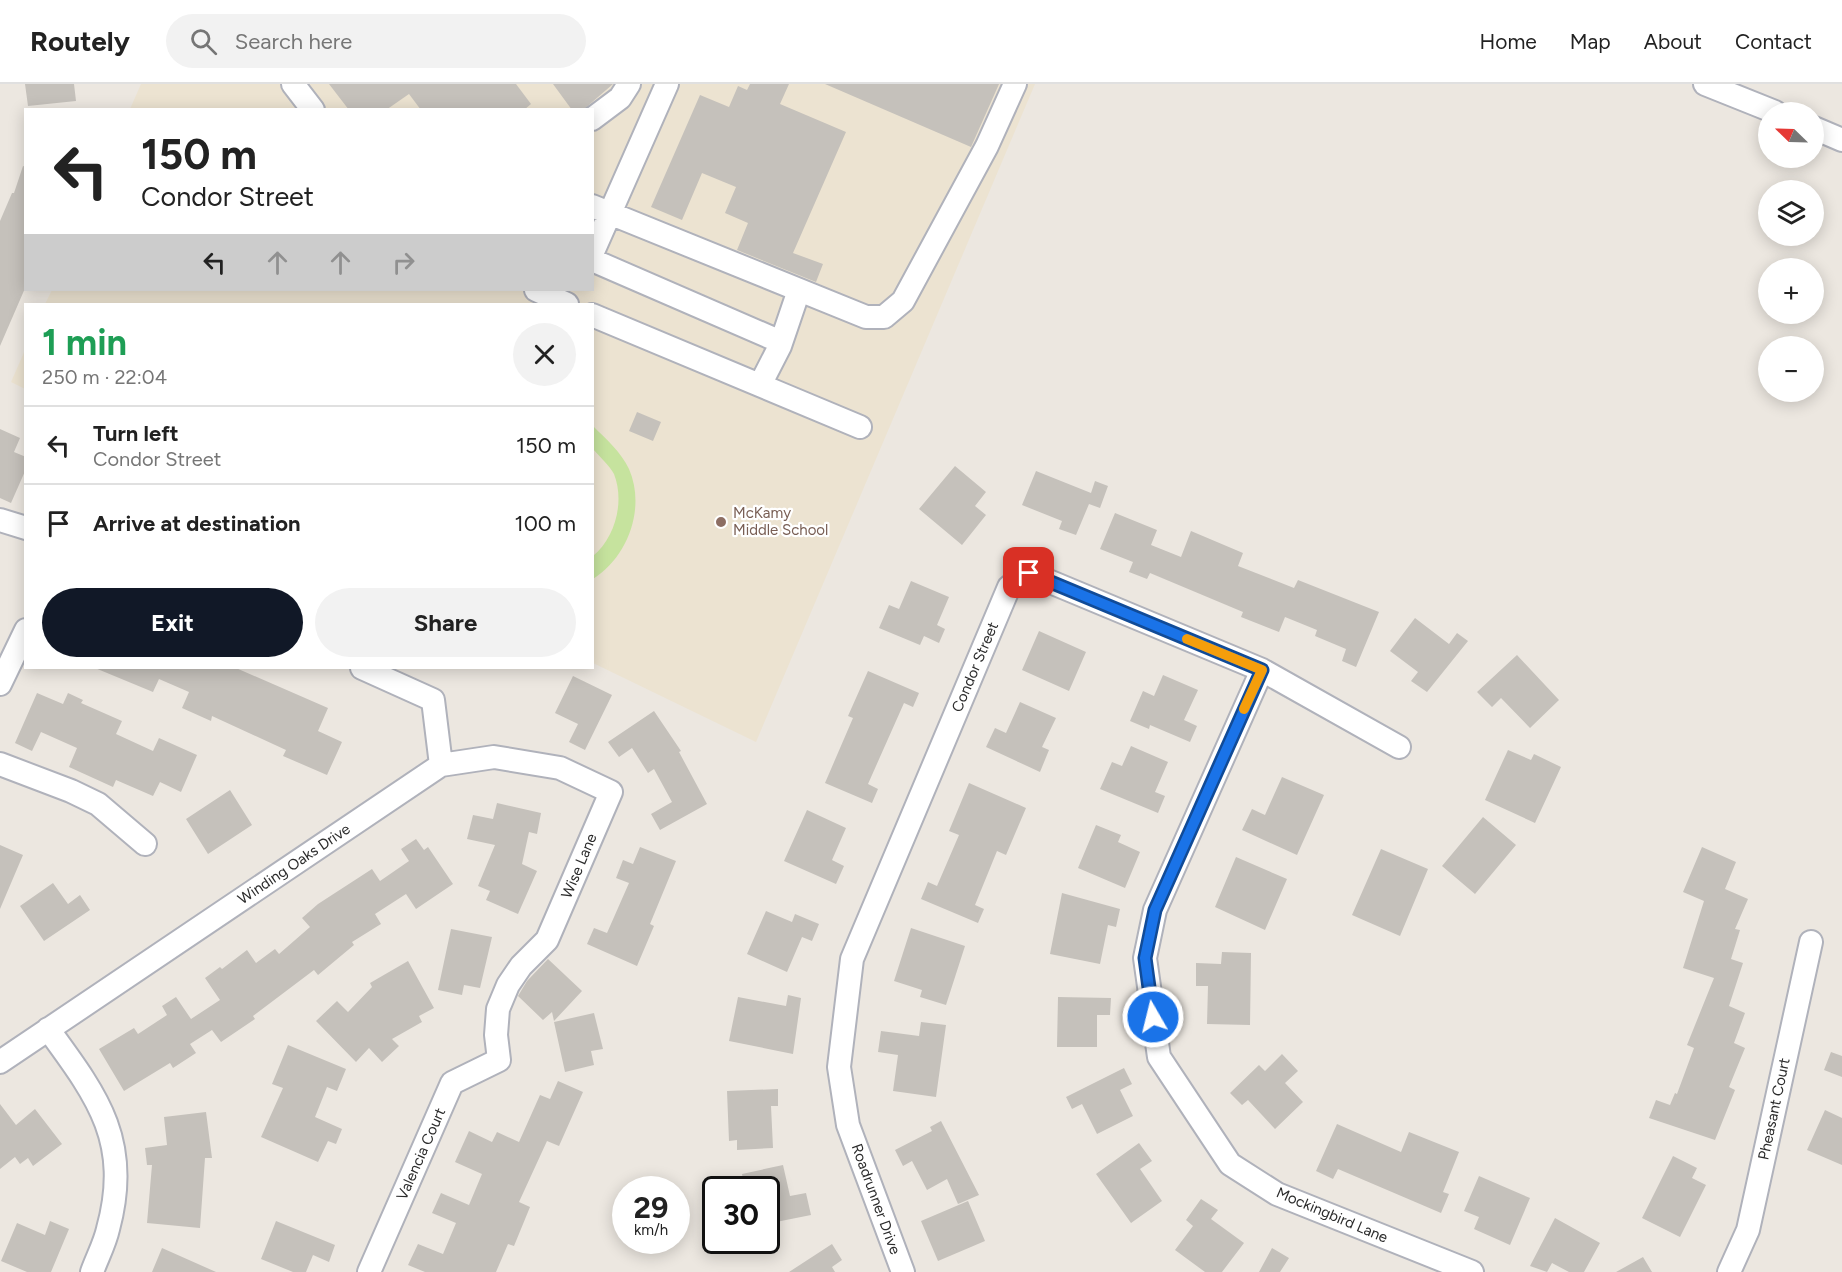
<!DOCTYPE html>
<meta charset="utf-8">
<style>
body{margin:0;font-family:Figtree,sans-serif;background:#f2f2f2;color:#222;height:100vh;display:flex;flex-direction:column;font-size:22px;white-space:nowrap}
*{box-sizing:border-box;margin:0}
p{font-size:20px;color:#767676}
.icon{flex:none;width:33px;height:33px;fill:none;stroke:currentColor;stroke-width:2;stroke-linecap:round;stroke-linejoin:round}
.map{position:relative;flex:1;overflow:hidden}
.panel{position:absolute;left:24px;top:219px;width:570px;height:366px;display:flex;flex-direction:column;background:#fff;border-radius:0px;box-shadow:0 3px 15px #0003}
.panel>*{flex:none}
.top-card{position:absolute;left:24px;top:24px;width:570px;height:183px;border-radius:0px;box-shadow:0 3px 15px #0003;background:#fff;color:#222;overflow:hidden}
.needle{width:39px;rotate:293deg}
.fabs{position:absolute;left:1758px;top:18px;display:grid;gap:12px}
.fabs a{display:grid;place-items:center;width:66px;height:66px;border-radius:50%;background:#fff;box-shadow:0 3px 15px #0003;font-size:30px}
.speed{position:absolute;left:612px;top:1092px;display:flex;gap:12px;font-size:30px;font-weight:700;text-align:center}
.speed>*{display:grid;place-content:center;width:78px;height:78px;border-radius:50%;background:#fff;box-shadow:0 3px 15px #0003;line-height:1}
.speed small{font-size:15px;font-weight:400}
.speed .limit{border:3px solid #111;border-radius:9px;background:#fff;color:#111}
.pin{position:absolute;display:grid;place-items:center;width:51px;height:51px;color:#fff;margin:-26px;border-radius:12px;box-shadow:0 3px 9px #0006}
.me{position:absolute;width:66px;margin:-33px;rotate:352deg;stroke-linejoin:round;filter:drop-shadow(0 0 4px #0008)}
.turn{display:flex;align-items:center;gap:21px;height:126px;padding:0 18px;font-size:27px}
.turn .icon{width:78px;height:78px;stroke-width:2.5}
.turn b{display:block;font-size:42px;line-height:51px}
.lanes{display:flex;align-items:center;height:57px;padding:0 18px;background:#0003;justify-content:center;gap:30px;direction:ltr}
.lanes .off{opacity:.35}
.round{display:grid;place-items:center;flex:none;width:63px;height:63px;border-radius:32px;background:#f2f2f2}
.summary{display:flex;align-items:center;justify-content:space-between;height:102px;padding:0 18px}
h1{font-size:36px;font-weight:700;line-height:45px;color:#1e9e55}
.cta{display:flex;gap:12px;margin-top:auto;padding:12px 18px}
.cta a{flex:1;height:69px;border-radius:36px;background:#111827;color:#fff;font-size:24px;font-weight:700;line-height:69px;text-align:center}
.cta a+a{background:#f2f2f2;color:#222}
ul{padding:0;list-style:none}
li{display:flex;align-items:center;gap:18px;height:78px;padding:0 18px;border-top:2px solid #e0e0e0}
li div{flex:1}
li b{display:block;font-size:22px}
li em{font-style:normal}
header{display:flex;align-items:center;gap:36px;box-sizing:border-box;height:84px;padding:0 30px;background:#fff;border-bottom:2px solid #e0e0e0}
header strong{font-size:28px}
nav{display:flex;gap:33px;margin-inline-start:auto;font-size:21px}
.search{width:420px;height:54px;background:#f2f2f2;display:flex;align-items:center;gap:15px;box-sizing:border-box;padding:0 21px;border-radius:33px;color:#767676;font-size:22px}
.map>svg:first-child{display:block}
.education{fill:#ece3d1}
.pitch{fill:#c6e39e}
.building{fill:#c5c1bb}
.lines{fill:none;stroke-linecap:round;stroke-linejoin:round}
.minor-casing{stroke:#b0b2bb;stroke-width:26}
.minor{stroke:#fff;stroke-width:22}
.route-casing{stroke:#114b97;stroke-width:15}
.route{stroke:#1a73e8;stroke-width:10}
.slow{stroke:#f59e0b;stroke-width:10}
.education-dot{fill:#8d6e63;stroke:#fff;stroke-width:2}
.labels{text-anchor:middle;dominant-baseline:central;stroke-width:4.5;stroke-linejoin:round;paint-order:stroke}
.education-label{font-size:15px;fill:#785e54;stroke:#fff;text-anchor:start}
.street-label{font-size:15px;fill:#2c2c2c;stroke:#fff}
</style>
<header>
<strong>Routely</strong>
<div class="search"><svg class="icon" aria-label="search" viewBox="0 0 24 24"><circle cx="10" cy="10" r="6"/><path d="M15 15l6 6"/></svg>Search here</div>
<nav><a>Home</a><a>Map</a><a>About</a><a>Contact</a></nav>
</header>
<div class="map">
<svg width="1842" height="1188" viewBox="0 0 1842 1188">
<rect width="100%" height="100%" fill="#ece7e0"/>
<!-- education -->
<path class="education" d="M 141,0 L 1035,0 L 756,658 L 593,579 L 592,220 L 45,220 L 52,206 L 592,206 L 592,26 L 130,25 Z
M 25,266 L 25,305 L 11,298 Z"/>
<!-- pitch -->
<path class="pitch" d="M 593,342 C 606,355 621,368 629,385 C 646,424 628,473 593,495 L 593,472 C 615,454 625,418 614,390 C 610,382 599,372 593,365 Z"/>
<!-- building -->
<path class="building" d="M 25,0 L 74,0 L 76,17 L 28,22 Z
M 329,0 L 516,0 L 531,20 L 524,26 L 421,26 L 409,10 L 386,26 L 349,26 Z
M 553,0 L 613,0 L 583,26 L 572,26 Z
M 750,0 L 789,0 L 780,20 L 846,48 L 793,169 L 823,180 L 816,198 L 737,166 L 748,139 L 725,129 L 736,103 L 702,89 L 682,136 L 651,123 L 700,11 L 729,23 L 738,2 L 747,6 Z
M 825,0 L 999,0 L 971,63 Z
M 23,82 L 26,83 L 26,202 L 0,262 L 0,137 L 12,109 L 14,109 Z
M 637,328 L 661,338 L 653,357 L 629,347 Z
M 0,345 L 20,354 L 14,368 L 26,373 L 26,385 L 11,419 L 0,414 Z
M 955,382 L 986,408 L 975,422 L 986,431 L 962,461 L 919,425 Z
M 1036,387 L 1091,409 L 1095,397 L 1108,402 L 1100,424 L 1089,420 L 1076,451 L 1059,445 L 1062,437 L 1022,421 Z
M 1115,429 L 1157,446 L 1151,461 L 1181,473 L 1191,447 L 1243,469 L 1238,482 L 1294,504 L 1298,496 L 1379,528 L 1356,583 L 1342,577 L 1346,565 L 1315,552 L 1317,546 L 1285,533 L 1279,548 L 1241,533 L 1243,528 L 1150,489 L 1147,495 L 1129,488 L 1133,478 L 1100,465 Z
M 911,497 L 949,513 L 937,541 L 945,545 L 939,559 L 924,552 L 920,561 L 879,544 L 889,521 L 899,525 Z
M 1415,534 L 1449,560 L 1457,549 L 1468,557 L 1427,608 L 1411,597 L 1418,588 L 1390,567 Z
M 1039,547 L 1086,568 L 1069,607 L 1022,586 Z
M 1517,571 L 1559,616 L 1530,644 L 1501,614 L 1492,623 L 1477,608 Z
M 95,584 L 236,584 L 328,624 L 318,647 L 342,658 L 327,691 L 283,672 L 286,666 L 212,632 L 211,637 L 182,624 L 189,608 L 159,595 L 153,608 Z
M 868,587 L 919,609 L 913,623 L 904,619 L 868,700 L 878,705 L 872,719 L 825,699 L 853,634 L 848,632 Z
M 1163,591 L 1198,606 L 1184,636 L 1197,642 L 1190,658 L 1150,641 L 1149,645 L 1130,637 L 1143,607 L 1154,612 Z
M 573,592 L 612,611 L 585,666 L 569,658 L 578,640 L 555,629 Z
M 37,609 L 63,620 L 68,609 L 83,616 L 81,619 L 122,637 L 116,650 L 153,667 L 159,654 L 197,671 L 181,708 L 160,698 L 153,712 L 116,696 L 113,703 L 69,683 L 77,664 L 41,648 L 32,667 L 15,659 Z
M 1020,618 L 1056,634 L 1042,663 L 1049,666 L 1040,688 L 986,663 L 995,644 L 1006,649 Z
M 654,627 L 681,667 L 679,668 L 707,720 L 660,746 L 651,730 L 672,718 L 654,685 L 648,689 L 632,664 L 619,673 L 608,658 Z
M 1131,662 L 1168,678 L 1155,708 L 1165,712 L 1158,729 L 1100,705 L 1112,678 L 1122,682 Z
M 1508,666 L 1531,676 L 1534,670 L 1561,683 L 1535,739 L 1485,716 Z
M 1282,693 L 1324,711 L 1297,771 L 1242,746 L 1252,725 L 1265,731 Z
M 969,699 L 1026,724 L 1006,771 L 997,767 L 975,821 L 984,825 L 978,839 L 921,815 L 928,798 L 937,802 L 959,751 L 949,747 Z
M 230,706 L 252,741 L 208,770 L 186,735 Z
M 497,719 L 541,729 L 537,750 L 529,748 L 522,780 L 537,787 L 518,830 L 486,816 L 490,807 L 478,802 L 495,761 L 467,755 L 473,731 L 493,735 Z
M 807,726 L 846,744 L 832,776 L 844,782 L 836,800 L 784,777 Z
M 1483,733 L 1516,761 L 1475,810 L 1442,782 Z
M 1096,741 L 1121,751 L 1118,758 L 1140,768 L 1125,804 L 1078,784 Z
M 416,755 L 424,766 L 428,763 L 453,800 L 416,825 L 406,810 L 375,830 L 381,840 L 352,858 L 354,861 L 318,891 L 314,886 L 253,932 L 255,935 L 221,958 L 212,946 L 190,960 L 196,969 L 173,984 L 170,979 L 124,1007 L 99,965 L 134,944 L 138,950 L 167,931 L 162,922 L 176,913 L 191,935 L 220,916 L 205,894 L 220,883 L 222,885 L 247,866 L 256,879 L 275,865 L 279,870 L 310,843 L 302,834 L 318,820 L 372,785 L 380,797 L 409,777 L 401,765 Z
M 0,761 L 23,771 L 0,825 Z
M 640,763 L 676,777 L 650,840 L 654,842 L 637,882 L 587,860 L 594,844 L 607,849 L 629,799 L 616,794 L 623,776 L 633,780 Z
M 1702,763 L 1736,778 L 1725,805 L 1748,815 L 1735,845 L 1740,846 L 1731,875 L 1743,879 L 1729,922 L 1745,929 L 1734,959 L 1745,964 L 1729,1003 L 1735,1006 L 1715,1056 L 1649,1034 L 1656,1016 L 1670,1021 L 1675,1009 L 1677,1010 L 1694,964 L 1687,961 L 1714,894 L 1683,884 L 1704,817 L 1683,808 Z
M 1381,765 L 1428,785 L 1400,852 L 1352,831 Z
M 1236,773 L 1287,795 L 1265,846 L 1215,823 Z
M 53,799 L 68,820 L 80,811 L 90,826 L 44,857 L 20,822 Z
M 1062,809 L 1120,825 L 1116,843 L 1108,841 L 1100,880 L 1050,870 Z
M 766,827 L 792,838 L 795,830 L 819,840 L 812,857 L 802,853 L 787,888 L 747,870 Z
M 911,844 L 965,862 L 946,921 L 920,913 L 922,906 L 894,897 Z
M 451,845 L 492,853 L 480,904 L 464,901 L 462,911 L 438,906 Z
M 1222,868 L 1251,869 L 1250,941 L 1207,940 L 1208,902 L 1196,902 L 1196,879 L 1221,880 Z
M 548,875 L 582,907 L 554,937 L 552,928 L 543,936 L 518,912 L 527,897 Z
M 408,877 L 434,924 L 419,932 L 422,938 L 392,955 L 399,962 L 382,978 L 369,964 L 356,978 L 316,937 L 337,917 L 348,928 L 372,903 L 370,899 Z
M 788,911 L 801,914 L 793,970 L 729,957 L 738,913 L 786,922 Z
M 1058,913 L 1111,914 L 1110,931 L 1097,931 L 1097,963 L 1057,963 Z
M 594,929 L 603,965 L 591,967 L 594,981 L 565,988 L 554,938 Z
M 921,938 L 946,941 L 936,1013 L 893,1007 L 898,971 L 878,968 L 881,947 L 919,952 Z
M 288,961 L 346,985 L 337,1007 L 327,1003 L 315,1033 L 342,1045 L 336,1060 L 328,1057 L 318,1078 L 261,1053 L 283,1004 L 272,1000 Z
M 1831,968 L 1842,972 L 1842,993 L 1824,986 Z
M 1282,970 L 1298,987 L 1285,999 L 1303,1018 L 1275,1045 L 1248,1016 L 1242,1021 L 1230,1009 L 1259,981 L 1265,987 Z
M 1124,984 L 1132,1000 L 1120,1006 L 1133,1032 L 1097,1050 L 1082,1020 L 1072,1025 L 1066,1013 Z
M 558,997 L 583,1008 L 559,1062 L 547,1057 L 519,1118 L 530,1123 L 514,1162 L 508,1160 L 496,1188 L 425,1188 L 408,1181 L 418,1160 L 443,1170 L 456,1139 L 432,1129 L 441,1109 L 469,1121 L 482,1090 L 455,1078 L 469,1047 L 492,1058 L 497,1048 L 519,1058 L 540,1011 L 550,1015 Z
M 778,1005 L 778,1022 L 771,1022 L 773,1064 L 737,1066 L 737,1056 L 729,1057 L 727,1007 Z
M 0,1020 L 16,1041 L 35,1025 L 62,1060 L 33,1082 L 28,1074 L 20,1080 L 15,1073 L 0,1085 Z
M 1825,1026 L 1842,1034 L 1842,1081 L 1807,1066 Z
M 206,1028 L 212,1074 L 205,1074 L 200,1144 L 147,1139 L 152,1081 L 147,1081 L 145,1064 L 167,1061 L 164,1033 Z
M 941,1037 L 979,1111 L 958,1120 L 947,1095 L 927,1106 L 912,1077 L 903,1082 L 895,1066 L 932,1047 L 930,1043 Z
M 1337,1040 L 1401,1068 L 1409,1048 L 1459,1068 L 1443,1108 L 1449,1110 L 1441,1129 L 1338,1085 L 1333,1095 L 1316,1087 Z
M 1139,1059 L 1152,1077 L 1140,1085 L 1162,1117 L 1131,1139 L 1096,1090 Z
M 1673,1072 L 1697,1084 L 1692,1094 L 1706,1101 L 1680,1153 L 1642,1134 Z
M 783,1081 L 790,1112 L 806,1109 L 811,1131 L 766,1140 L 766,1106 L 745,1106 L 742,1090 Z
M 1479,1092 L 1530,1114 L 1510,1161 L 1474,1145 L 1479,1133 L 1464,1127 Z
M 1201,1115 L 1218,1126 L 1211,1135 L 1244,1159 L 1222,1188 L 1205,1188 L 1175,1166 L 1193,1142 L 1186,1136 Z
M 968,1117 L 985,1157 L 938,1177 L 921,1137 Z
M 1555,1134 L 1600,1159 L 1584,1188 L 1569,1188 L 1552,1179 L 1547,1188 L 1530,1182 Z
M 50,1137 L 69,1145 L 51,1188 L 27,1188 L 1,1177 L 17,1139 L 45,1151 Z
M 276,1137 L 335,1161 L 329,1178 L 313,1171 L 306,1188 L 293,1188 L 261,1175 Z
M 832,1160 L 842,1176 L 832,1183 L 835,1188 L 789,1188 Z
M 162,1164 L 216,1188 L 152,1188 Z
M 1272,1164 L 1289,1174 L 1280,1188 L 1259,1188 Z
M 1643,1173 L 1652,1188 L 1616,1188 Z"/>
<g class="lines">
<defs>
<path id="minor" d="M 293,0 L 313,26
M 1705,0 L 1775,28
M 592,35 L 620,14 L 629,0
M 1814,44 L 1842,56
M 592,122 L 866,233 L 884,233 L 903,217 L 987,62 L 1015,0
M 592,170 L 667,0
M 592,176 L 781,258
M 536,206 L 567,220
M 592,231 L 860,343
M 760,301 L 780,262 L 799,206
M 0,436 L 26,444
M 362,584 L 433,616 L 441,681
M 1262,586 L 1155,826 L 1145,874 L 1159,973 L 1230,1080 L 1277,1110 L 1472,1188
M 0,600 L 26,546
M 0,680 L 71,707 L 98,720 L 145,760
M 48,945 C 97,1012 132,1057 108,1145 C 105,1159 97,1174 92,1188
M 0,978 L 441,681 L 494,673 L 560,684 L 611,708 L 547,856 L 521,882 L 508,901 L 498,925 L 496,951 L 499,976 L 452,999 L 369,1188
M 903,1188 L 848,1041 L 839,983 L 852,875 L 1009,503 L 1029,489 L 1262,586 L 1399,663
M 1729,1188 L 1748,1146 L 1811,858"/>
</defs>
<!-- minor casing -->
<use href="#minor" class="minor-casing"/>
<!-- minor -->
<use href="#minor" class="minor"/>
</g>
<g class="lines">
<defs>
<path id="route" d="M 1029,489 L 1262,586 L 1155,826 L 1145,874 L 1153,933"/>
</defs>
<!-- route casing -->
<use href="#route" class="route-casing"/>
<!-- route -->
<use href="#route" class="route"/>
<!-- slow -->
<path class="slow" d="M 1187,555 L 1262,586 L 1244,625"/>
</g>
<!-- markers -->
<circle class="education-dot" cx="721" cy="438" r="6"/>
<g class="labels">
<!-- education labels -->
<g class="education-label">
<text x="733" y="429">McKamy<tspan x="733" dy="17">Middle School</tspan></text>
</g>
<!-- street labels -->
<g class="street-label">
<text transform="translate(975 583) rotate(-67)">Condor Street</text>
<text transform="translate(294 780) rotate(-34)">Winding Oaks Drive</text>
<text transform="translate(579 782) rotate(-67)">Wise Lane</text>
<text transform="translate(1774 1025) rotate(-78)">Pheasant Court</text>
<text transform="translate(421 1070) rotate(-66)">Valencia Court</text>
<text transform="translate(876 1115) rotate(70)">Roadrunner Drive</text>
<text transform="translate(1332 1131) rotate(23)">Mockingbird Lane</text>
</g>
</g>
</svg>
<div class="fabs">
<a><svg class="needle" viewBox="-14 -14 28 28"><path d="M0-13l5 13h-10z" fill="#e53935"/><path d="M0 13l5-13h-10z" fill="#767676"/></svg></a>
<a><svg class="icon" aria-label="layers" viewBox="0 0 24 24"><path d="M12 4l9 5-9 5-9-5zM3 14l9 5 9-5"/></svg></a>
<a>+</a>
<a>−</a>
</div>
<div class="speed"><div>29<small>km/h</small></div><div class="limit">30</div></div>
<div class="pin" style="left:1029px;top:489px;background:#d93025"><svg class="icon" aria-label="arrive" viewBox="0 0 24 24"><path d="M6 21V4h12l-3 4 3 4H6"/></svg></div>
<svg class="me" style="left:1153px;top:933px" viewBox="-20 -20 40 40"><circle r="17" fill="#1a73e8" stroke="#fff" stroke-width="3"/><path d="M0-11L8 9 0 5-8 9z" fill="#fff"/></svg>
<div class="top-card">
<div class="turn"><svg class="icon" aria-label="left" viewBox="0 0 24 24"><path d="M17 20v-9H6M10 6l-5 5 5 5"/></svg><div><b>150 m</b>Condor Street</div></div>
<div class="lanes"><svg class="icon" aria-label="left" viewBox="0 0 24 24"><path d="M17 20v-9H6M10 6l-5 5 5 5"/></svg><svg class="icon off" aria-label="ahead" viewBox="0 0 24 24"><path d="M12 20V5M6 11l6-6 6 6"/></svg><svg class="icon off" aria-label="ahead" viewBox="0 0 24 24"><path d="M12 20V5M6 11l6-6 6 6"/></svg><svg class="icon off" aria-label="right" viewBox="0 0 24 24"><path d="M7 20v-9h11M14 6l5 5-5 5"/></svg></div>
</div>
<section class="panel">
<div class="summary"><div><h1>1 min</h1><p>250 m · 22:04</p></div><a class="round"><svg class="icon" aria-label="close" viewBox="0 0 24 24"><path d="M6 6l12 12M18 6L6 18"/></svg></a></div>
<ul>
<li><svg class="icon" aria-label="left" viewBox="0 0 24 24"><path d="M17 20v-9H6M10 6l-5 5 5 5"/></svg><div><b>Turn left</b><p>Condor Street</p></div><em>150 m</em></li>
<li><svg class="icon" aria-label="arrive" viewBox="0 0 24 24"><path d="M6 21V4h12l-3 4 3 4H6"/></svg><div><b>Arrive at destination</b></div><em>100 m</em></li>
</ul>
<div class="cta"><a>Exit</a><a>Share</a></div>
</section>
</div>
